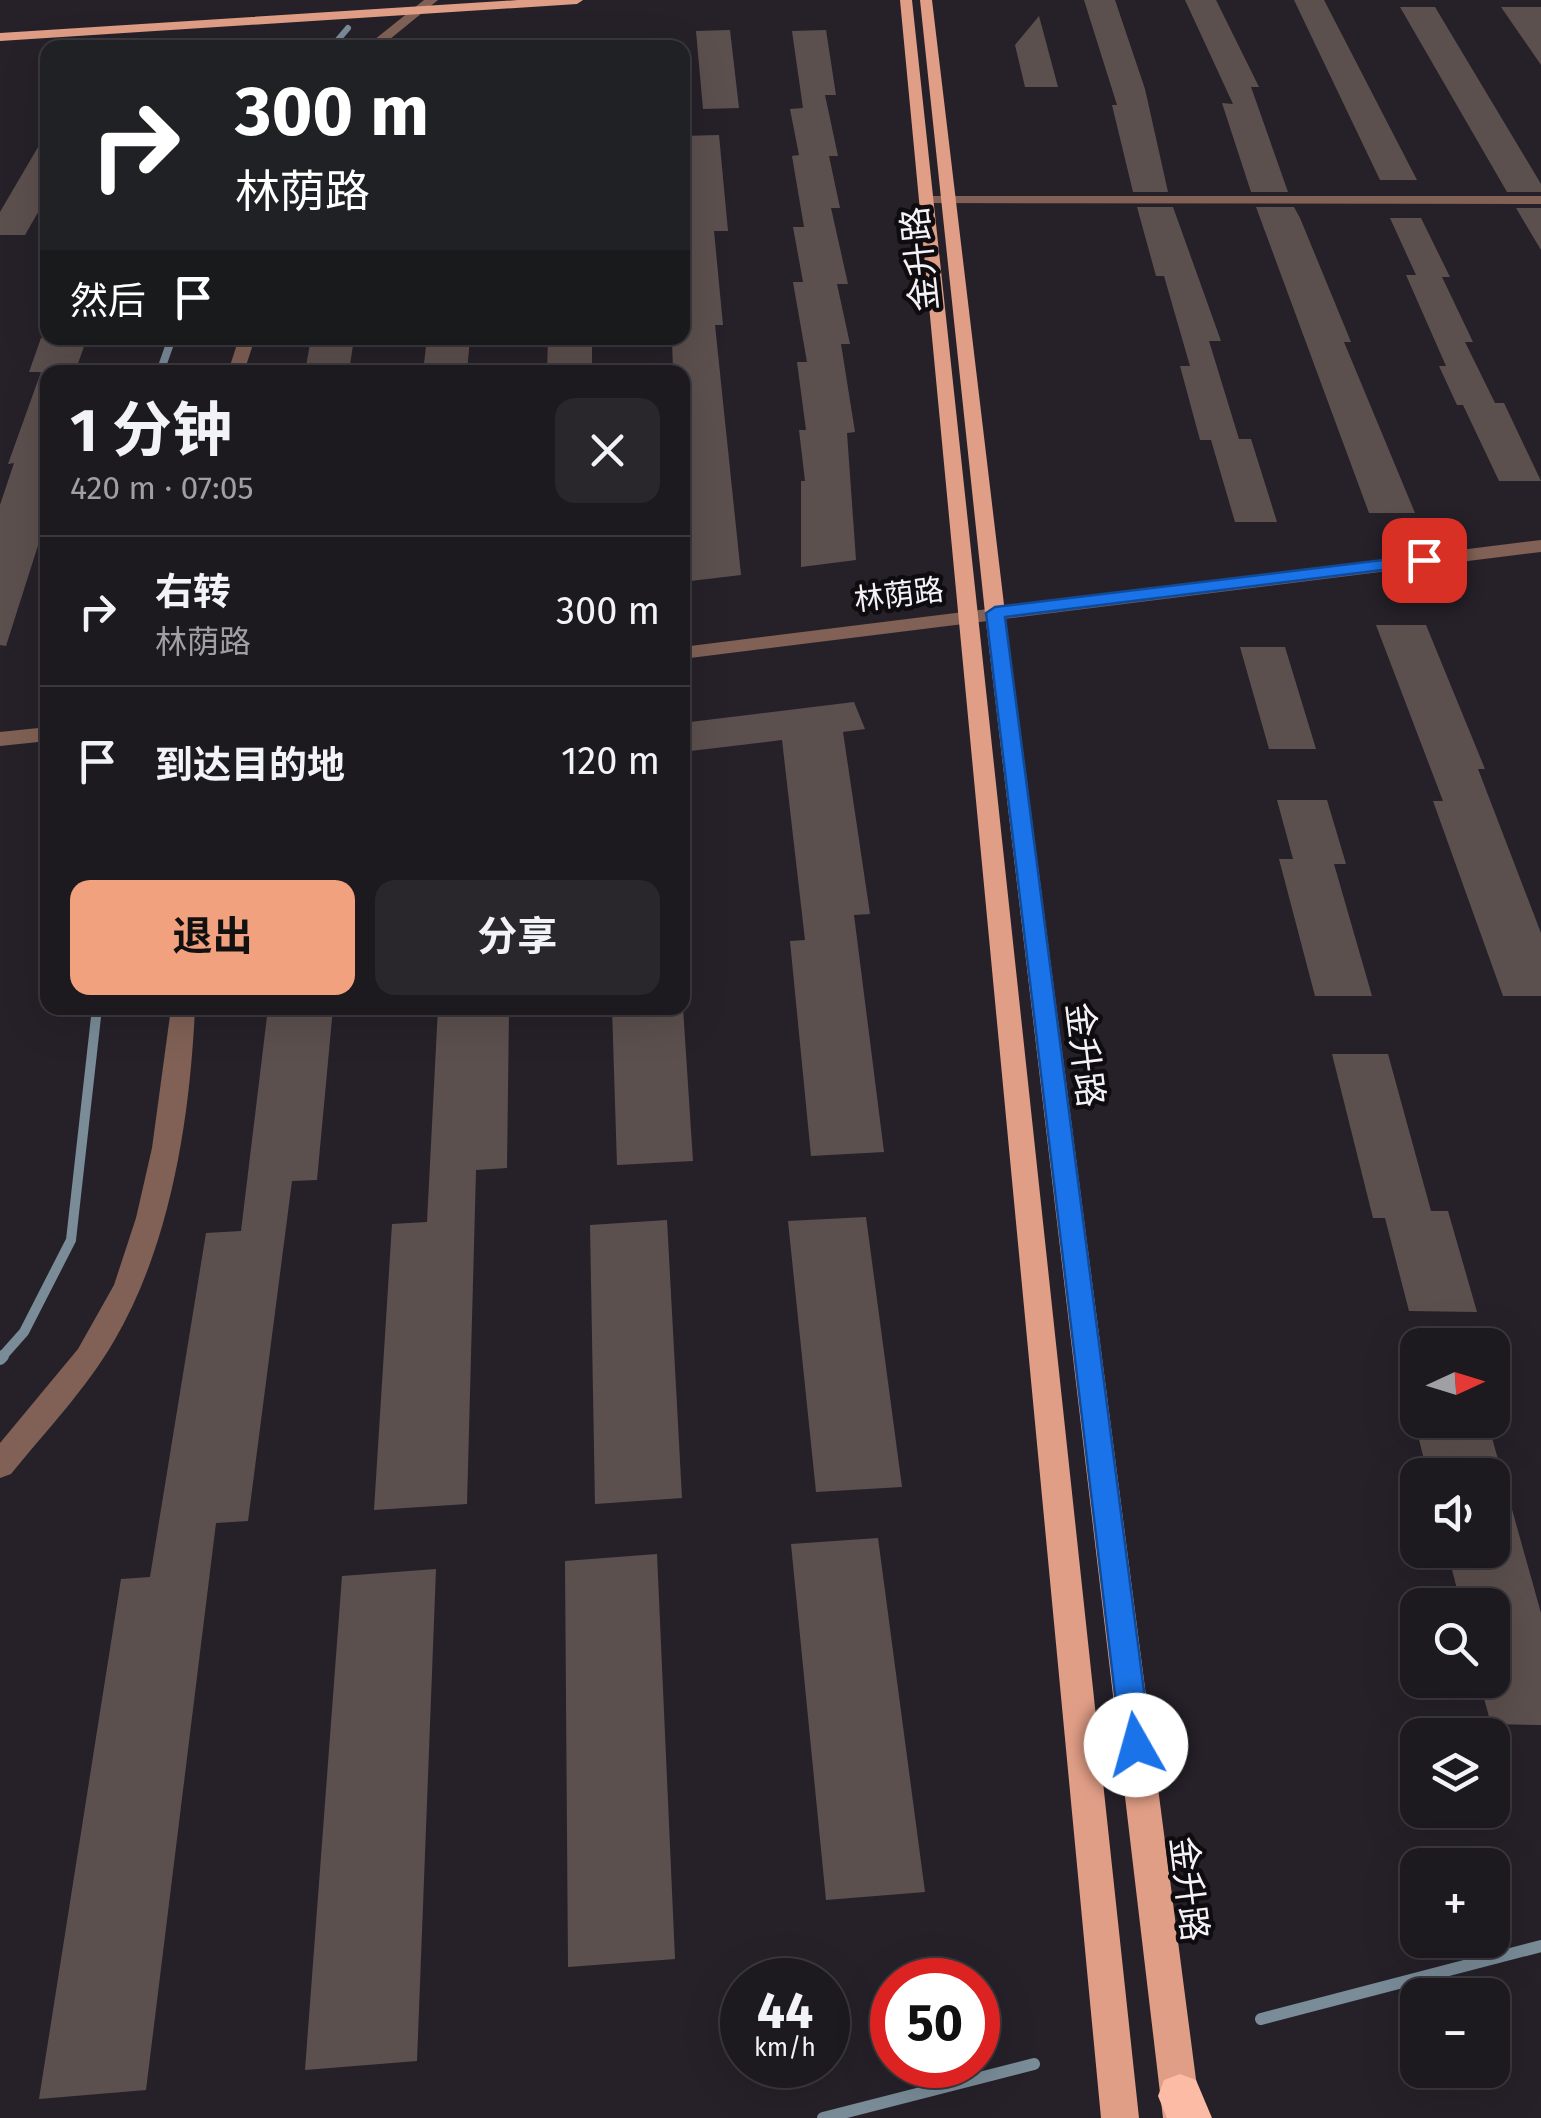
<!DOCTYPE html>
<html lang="zh">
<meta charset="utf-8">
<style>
body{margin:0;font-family:"Fira Sans","Noto Sans SC",sans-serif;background:#29262c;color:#f1f3f6;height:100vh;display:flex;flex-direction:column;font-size:38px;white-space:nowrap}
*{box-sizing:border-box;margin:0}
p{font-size:32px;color:#a0a0a4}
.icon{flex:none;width:55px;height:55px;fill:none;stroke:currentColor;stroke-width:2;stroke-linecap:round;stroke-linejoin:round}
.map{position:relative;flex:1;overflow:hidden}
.panel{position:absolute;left:40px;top:365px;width:650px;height:650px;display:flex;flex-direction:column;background:#1c191f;border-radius:20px;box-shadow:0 10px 40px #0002,0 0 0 2px #3a383d}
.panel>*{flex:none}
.banner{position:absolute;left:40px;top:40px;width:650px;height:305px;border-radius:20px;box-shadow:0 10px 40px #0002,0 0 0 2px #3a383d;background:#202124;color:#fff;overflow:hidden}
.needle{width:65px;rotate:86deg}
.controls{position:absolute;left:1400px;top:1328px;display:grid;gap:20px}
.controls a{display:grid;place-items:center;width:110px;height:110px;border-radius:20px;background:#1c191f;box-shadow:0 10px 40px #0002,0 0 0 2px #3a383d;font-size:50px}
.speed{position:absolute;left:720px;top:1958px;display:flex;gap:20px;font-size:50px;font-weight:700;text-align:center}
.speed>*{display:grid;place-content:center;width:130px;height:130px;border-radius:50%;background:#1c191f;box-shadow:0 10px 40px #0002,0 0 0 2px #3a383d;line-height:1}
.speed small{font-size:25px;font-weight:400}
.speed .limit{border:15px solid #d22;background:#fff;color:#111}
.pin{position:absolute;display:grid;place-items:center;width:85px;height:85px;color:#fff;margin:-42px;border-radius:20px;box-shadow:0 5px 15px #0006}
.me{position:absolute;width:110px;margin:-55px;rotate:353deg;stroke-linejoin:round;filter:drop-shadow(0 0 8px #0008)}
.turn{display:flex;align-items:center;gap:35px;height:210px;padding:0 30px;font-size:45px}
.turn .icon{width:130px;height:130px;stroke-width:2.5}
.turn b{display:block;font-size:70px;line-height:85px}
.then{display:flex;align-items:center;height:95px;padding:0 30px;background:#0003;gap:20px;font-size:38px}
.round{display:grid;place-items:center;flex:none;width:105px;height:105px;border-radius:20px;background:#29262c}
.head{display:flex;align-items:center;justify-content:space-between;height:170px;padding:0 30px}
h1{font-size:60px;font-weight:700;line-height:75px}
.action{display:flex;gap:20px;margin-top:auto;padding:20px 30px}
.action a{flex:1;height:115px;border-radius:20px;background:#f2a17e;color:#111;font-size:40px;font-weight:700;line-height:115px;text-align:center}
.action a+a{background:#29262c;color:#f1f3f6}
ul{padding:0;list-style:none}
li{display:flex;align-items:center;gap:30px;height:150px;padding:0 30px;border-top:2px solid #3a383d}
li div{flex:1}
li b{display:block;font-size:38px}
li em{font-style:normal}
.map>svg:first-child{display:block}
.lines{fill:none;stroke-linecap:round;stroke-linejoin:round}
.stream-far3{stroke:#798c98;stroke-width:6}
.stream-far2{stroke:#798c98;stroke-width:8}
.stream-far1{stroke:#798c98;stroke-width:10}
.stream{stroke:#798c98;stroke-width:12}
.building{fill:#5c504e}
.minor{fill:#816155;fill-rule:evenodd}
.major{fill:#e19e86;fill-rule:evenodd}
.highway{fill:#fcbba4;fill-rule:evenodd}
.route{fill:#1a73e8;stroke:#114b97;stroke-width:2.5}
.labels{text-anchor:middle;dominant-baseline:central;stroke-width:9;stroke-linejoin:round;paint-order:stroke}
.far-street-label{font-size:30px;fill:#f4f1f7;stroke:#0e0c0f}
.street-label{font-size:35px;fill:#f4f1f7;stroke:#0e0c0f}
</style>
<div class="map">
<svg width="1541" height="2118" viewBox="0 0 1541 2118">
<rect width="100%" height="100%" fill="#262129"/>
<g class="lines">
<!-- stream-far3 -->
<path class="stream-far3" d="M 331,48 L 348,28"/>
<!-- stream-far2 -->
<path class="stream-far2" d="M 160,372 L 172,338"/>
<!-- stream-far1 -->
<path class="stream-far1" d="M 1,1358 L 24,1332 L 71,1240 L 97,1008"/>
<!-- stream -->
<path class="stream" d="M 0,1359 L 3,1356
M 1261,2019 L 1541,1946
M 823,2118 L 1034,2064"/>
</g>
<!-- building -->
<path class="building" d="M 1084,0 L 1115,0 L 1145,89 L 1168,192 L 1133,192 L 1112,105 L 1117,105 Z
M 1185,0 L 1216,0 L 1259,87 L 1251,87 L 1288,192 L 1251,192 L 1222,103 L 1233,104 Z
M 1294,0 L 1324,0 L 1417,180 L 1380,180 Z
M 1400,7 L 1435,7 L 1541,184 L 1541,192 L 1507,192 Z
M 1501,7 L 1541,7 L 1541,65 Z
M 1039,16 L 1058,87 L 1025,87 L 1015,45 Z
M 730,30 L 739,108 L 703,109 L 696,31 Z
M 826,30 L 836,95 L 825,95 L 838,156 L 829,156 L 840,208 L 831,208 L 848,284 L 837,284 L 850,344 L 841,344 L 855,432 L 847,433 L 856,560 L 801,567 L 801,481 L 805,481 L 799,430 L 806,430 L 797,362 L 807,362 L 793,282 L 803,282 L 793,227 L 804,227 L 792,156 L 799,155 L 790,109 L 803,108 L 792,31 Z
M 48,130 L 48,195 L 25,235 L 0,235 L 0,212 Z
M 719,135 L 728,231 L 714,231 L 723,325 L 715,325 L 741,575 L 682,582 L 682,372 L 673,372 L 672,338 L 682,338 L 682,266 L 690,266 L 682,136 Z
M 1137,207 L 1173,207 L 1221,341 L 1209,341 L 1239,439 L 1251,439 L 1277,522 L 1235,522 L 1211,440 L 1200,440 L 1180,366 L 1190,366 L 1164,276 L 1156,276 Z
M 1256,207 L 1294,207 L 1300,218 L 1351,342 L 1344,342 L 1415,513 L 1369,513 Z
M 1516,208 L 1541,208 L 1541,250 Z
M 1390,218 L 1421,218 L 1450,277 L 1442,277 L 1473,342 L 1465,342 L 1495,403 L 1504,403 L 1541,481 L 1499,481 L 1463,405 L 1457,405 L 1439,366 L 1446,366 L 1406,275 L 1416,275 Z
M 41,338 L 87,338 L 75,372 L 48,372 L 48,514 L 6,646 L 0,645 L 0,505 L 14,463 L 8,464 L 41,372 L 29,372 Z
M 311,338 L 354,338 L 349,372 L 305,372 Z
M 427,338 L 470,338 L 467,372 L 423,372 Z
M 548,338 L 592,338 L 592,372 L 547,372 Z
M 1376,625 L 1426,625 L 1485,769 L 1478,769 L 1541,933 L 1541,996 L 1503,996 L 1433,801 L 1443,801 Z
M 1240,647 L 1285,647 L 1316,749 L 1269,749 Z
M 854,702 L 865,729 L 843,732 L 870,914 L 854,915 L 884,1152 L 811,1156 L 790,941 L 805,940 L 782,740 L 682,752 L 682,723 Z
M 1277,800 L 1327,800 L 1346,864 L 1334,864 L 1372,996 L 1315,996 L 1279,859 L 1293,859 Z
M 268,1008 L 333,1008 L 317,1180 L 292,1181 L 248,1521 L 216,1523 L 146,2090 L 39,2099 L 121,1579 L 150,1577 L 206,1233 L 241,1231 Z
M 438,1008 L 509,1008 L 507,1168 L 476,1170 L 467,1504 L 374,1510 L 392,1224 L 427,1222 Z
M 612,1008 L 683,1008 L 693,1161 L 617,1165 Z
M 1332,1054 L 1388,1054 L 1431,1211 L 1448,1211 L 1477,1312 L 1409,1311 L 1385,1218 L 1373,1218 Z
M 866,1217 L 902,1487 L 816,1492 L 788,1221 Z
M 667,1220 L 682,1498 L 595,1504 L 590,1225 Z
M 1414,1420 L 1487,1420 L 1541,1613 L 1541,1725 L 1491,1724 L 1479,1680 L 1492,1680 L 1492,1605 L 1461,1605 L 1447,1550 L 1492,1550 L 1492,1475 L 1428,1475 Z
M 878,1538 L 925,1892 L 826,1900 L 791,1544 Z
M 657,1554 L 675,1959 L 568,1967 L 565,1561 Z
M 436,1569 L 417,2061 L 305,2070 L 342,1576 Z"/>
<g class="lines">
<!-- minor -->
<path class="minor" d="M 424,0 L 438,0 L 379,48 L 364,48 Z
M 921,196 L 1541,196 L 1541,204 L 926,203 L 919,199 Z
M 239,338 L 255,338 L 244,372 L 228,372 Z
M 1541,540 L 1541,552 L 682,659 L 682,647 Z
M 48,727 L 48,741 L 0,746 L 0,732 Z
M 171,1008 L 195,1008 C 190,1118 171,1244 114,1341 C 86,1389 46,1431 11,1474 L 0,1478 L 0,1443 L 78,1349 L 114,1285 L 136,1218 L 152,1148 Z"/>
<!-- major -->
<path class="major" d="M 518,0 L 583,0 L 577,4 L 0,41 L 0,33 Z
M 900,0 L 912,0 L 1139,2118 L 1101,2118 Z
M 920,0 L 932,0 L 1005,613 L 1201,2118 L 1163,2118 L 985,613 Z"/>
<!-- highway -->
<path class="highway" d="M 1180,2074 L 1196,2080 L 1212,2118 L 1167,2118 L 1158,2096 L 1164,2080 Z"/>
</g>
<!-- route -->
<path class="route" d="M 1424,555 L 1433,560 L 1430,564 L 1005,617 L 1151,1745 L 1146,1755 L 1136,1760 L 1125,1755 L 1121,1745 L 986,613 L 995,607 Z"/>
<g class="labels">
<!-- far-street labels -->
<g class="far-street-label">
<text transform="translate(899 595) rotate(-7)">林荫路</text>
</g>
<!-- street labels -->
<g class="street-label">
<text transform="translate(920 259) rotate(-96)">金升路</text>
<text transform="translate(1085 1055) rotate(83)">金升路</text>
<text transform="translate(1189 1889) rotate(83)">金升路</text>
</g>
</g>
</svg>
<div class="controls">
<a><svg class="needle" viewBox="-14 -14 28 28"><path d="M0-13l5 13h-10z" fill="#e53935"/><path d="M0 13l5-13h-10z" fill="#a0a0a4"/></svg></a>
<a><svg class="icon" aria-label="sound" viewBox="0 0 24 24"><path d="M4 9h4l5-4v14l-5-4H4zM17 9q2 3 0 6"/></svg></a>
<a><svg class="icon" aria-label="search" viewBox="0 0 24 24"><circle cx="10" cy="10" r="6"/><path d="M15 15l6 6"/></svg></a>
<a><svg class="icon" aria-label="layers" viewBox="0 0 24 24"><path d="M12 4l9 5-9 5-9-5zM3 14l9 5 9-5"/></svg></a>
<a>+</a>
<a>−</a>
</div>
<div class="speed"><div>44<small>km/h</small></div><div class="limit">50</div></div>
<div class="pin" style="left:1424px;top:560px;background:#d93025"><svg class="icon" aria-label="arrive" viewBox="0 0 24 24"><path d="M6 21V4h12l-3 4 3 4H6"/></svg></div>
<svg class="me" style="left:1136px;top:1745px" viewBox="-20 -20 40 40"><circle r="19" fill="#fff"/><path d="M0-13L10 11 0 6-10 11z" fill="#1a73e8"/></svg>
<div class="banner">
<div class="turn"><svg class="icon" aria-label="right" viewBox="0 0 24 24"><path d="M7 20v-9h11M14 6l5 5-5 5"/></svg><div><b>300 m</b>林荫路</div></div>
<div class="then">然后<svg class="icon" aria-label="arrive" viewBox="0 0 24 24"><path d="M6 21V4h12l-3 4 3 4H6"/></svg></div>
</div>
<section class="panel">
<div class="head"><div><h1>1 分钟</h1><p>420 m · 07:05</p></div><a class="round"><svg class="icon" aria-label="close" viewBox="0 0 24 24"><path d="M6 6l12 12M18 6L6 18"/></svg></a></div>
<ul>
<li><svg class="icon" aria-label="right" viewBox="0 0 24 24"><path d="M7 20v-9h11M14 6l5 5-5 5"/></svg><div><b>右转</b><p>林荫路</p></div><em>300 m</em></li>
<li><svg class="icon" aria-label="arrive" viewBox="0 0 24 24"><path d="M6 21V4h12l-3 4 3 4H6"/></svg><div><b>到达目的地</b></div><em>120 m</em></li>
</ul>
<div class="action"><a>退出</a><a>分享</a></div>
</section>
</div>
